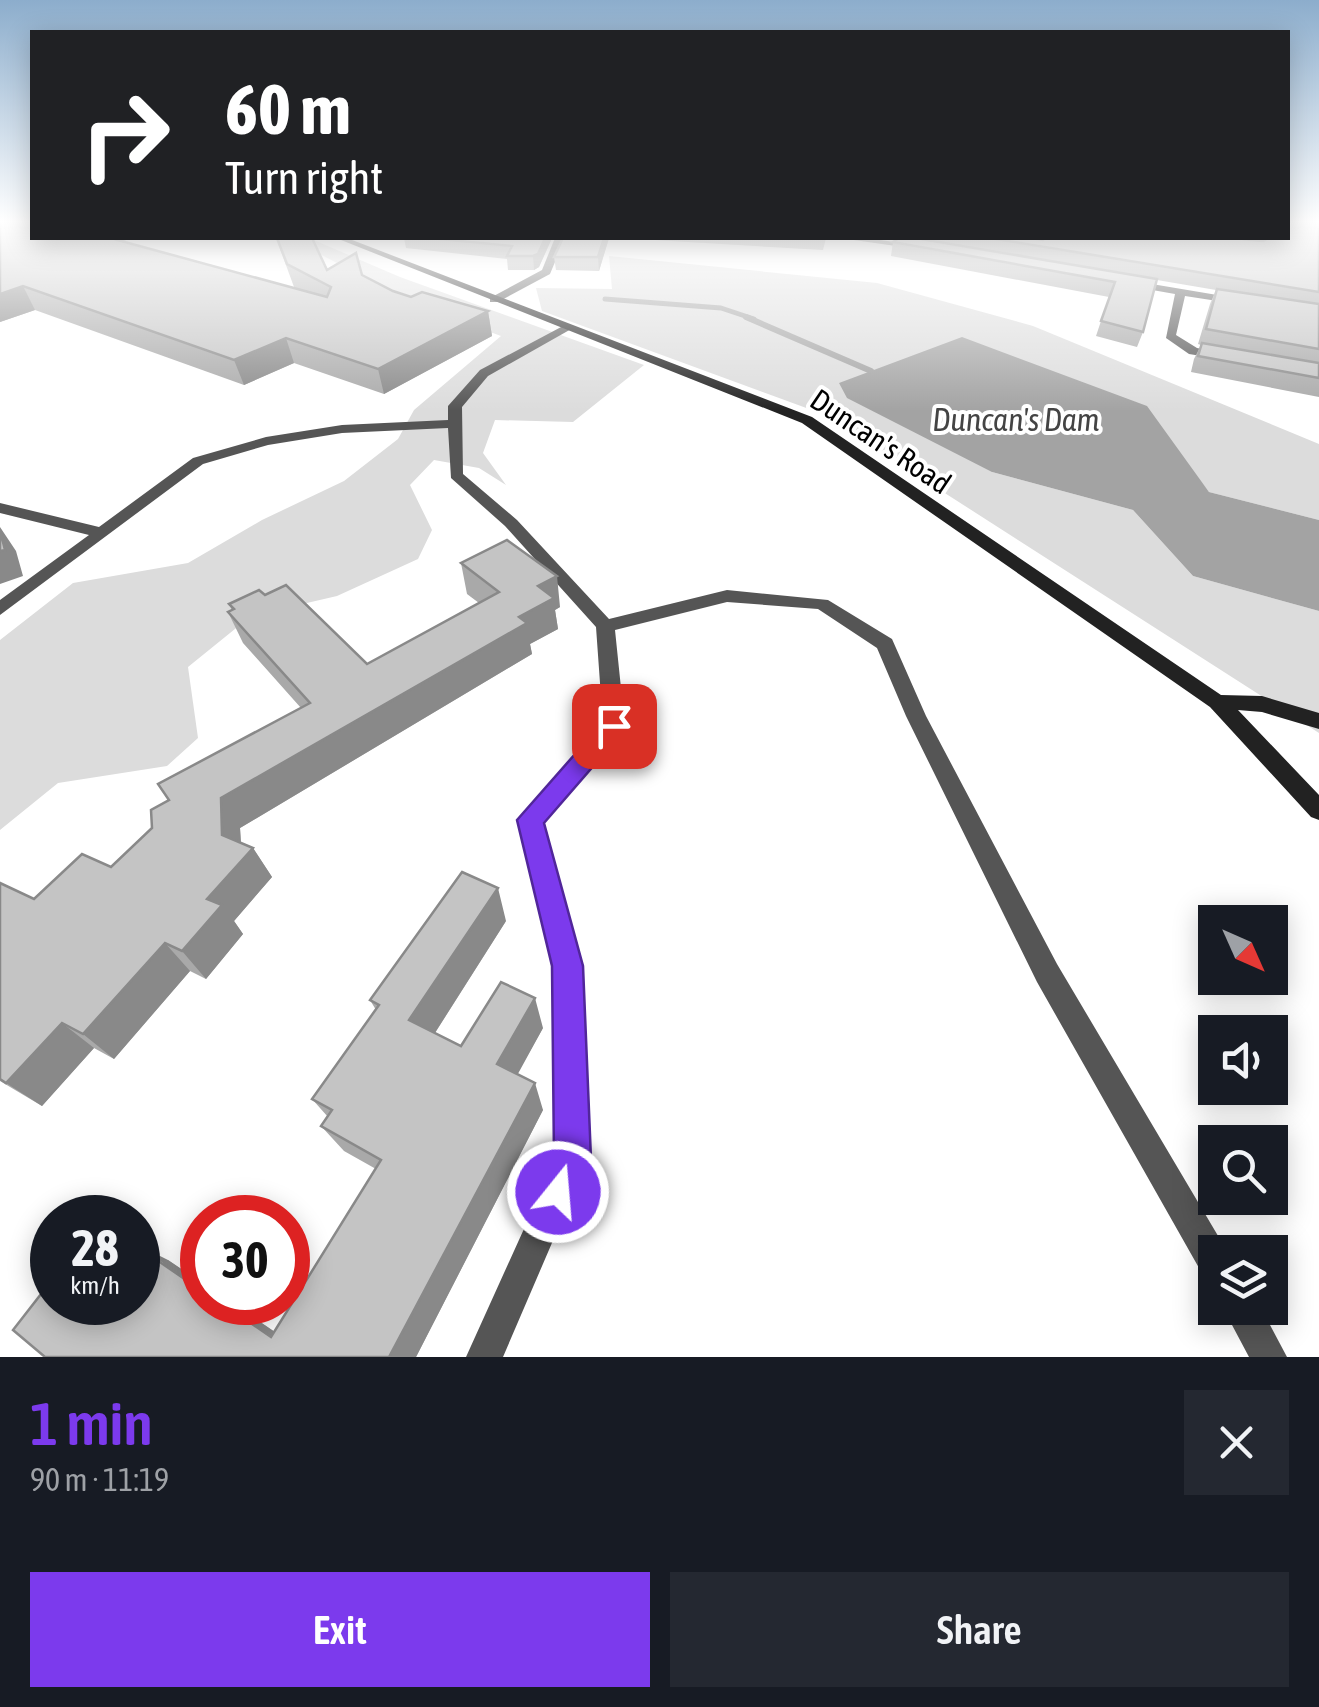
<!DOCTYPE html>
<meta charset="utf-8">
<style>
body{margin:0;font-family:"Asap Condensed",sans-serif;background:#242831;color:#f1f3f6;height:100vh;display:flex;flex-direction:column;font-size:38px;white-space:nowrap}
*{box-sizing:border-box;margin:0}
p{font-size:32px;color:#9ea1a6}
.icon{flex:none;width:55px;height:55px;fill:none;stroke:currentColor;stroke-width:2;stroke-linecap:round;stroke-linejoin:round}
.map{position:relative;height:1357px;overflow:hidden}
.sheet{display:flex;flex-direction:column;background:#171b24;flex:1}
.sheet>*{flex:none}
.top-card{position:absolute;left:30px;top:30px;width:1260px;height:210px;border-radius:0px;box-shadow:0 5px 25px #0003;background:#202124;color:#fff;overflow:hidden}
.needle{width:65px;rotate:135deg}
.tools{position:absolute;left:1198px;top:905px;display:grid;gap:20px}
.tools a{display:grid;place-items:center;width:90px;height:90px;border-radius:0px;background:#171b24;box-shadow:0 5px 25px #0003;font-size:50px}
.speed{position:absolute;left:30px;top:1195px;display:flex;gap:20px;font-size:50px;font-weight:700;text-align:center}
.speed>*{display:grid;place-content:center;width:130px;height:130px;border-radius:50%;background:#171b24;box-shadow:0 5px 25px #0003;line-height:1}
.speed small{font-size:25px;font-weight:400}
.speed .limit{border:15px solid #d22;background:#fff;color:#111}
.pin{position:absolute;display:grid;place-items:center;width:85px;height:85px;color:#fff;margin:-42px;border-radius:20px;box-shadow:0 5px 15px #0006}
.me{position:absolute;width:110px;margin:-55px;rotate:17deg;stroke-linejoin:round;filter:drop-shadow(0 0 8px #0008)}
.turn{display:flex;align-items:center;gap:35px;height:210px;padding:0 30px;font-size:45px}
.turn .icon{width:130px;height:130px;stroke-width:2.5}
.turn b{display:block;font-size:70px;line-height:85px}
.round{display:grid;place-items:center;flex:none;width:105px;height:105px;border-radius:0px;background:#242831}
.overview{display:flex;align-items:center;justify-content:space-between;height:170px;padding:0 30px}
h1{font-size:60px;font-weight:600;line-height:75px;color:#7c3aed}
.cta{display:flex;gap:20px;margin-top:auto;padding:20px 30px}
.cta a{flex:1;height:115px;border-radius:0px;background:#7c3aed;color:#fff;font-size:40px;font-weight:600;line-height:115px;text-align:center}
.cta a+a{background:#242831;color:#f1f3f6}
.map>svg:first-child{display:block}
.green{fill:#dcdcdc}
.water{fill:#a3a3a3}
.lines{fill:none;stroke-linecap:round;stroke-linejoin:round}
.stream-far1{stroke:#a3a3a3;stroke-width:5}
.stream{stroke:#a3a3a3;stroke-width:6}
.street{fill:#555;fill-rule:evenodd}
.secondary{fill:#222;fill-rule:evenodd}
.wall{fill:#a9a9a9}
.shaded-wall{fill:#898989}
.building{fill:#c4c4c4;stroke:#898989;stroke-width:2.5}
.route{fill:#7c3aed;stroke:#51269a;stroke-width:2.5}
.labels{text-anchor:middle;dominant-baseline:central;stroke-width:8;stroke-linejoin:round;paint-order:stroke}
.far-street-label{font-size:30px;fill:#000;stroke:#fff}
.far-water-label{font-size:32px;font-style:italic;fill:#444;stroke:#fff}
</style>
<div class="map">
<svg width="1319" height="1357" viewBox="0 0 1319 1357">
<rect width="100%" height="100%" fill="#fff"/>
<!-- green -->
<path class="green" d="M 289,238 L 309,238 L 400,277 L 644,365 L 573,422 L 495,420 L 483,453 L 506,485 L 479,468 L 434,460 L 410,485 L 432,530 L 418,559 L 337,596 L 251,616 L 188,667 L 198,738 L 167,766 L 58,783 L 0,830 L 0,640 L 73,583 L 188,563 L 262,520 L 344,481 L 398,439 L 414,410 L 501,336 L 431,310 L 351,288 L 337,263 Z
M 609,256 L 877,283 L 1033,326 L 1319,444 L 1319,520 L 1209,492 L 1181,456 L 992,472 L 1133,510 L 1193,576 L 1319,611 L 1319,733 L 820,413 L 542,311 L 536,288 L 612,289 Z"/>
<!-- water -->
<path class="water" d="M 962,337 L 1147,406 L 1209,492 L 1319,520 L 1319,611 L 1193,576 L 1133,510 L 992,472 L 847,398 L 839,383 Z"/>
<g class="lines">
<!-- stream-far1 -->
<path class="stream-far1" d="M 605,299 L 721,308 L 754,319"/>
<!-- stream -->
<path class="stream" d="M 746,317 L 871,371"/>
<!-- street -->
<path class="street" d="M 555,238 L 565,238 L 550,274 L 498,302 L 490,302 L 490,298 L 542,270 Z
M 840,238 L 866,238 L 922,246 L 917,249 Z
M 1128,280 L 1241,299 L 1242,301 L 1237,304 L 1185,296 L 1176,335 L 1197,348 L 1226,354 L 1226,360 L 1189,354 L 1166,338 L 1175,294 L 1124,285 Z
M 563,326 L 573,328 L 488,376 L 462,407 L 463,474 L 517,520 L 609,619 L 727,590 L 828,600 L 892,639 L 926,716 L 1057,964 L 1227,1251 L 1215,1252 L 1215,1280 L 1203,1275 L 1037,982 L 906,716 L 877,648 L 818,609 L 727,602 L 615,630 L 625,727 L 542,822 L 581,966 L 588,1159 L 503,1357 L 466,1357 L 556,1158 L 553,966 L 518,820 L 603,725 L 596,627 L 505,526 L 451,478 L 448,428 L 342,433 L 268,445 L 203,464 L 0,615 L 0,600 L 89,535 L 0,513 L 0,503 L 99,527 L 193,458 L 266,437 L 342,425 L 448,420 L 448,406 L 480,370 Z
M 1223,1308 L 1261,1308 L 1287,1357 L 1249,1357 Z"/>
<!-- secondary -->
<path class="secondary" d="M 336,238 L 347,238 L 812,417 L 1221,695 L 1262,696 L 1319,713 L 1319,729 L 1262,712 L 1238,710 L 1319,795 L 1319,820 L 1311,817 L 1210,707 L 802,423 Z"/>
</g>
<!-- wall -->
<path class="wall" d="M 0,221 L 122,241 L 299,290 L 294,287 L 276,238 L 312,238 L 327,270 L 362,275 L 393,291 L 411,297 L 488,311 L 492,336 L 384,394 L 294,363 L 244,385 L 35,310 L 0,322 Z
M 1319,221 L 1319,397 L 1191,372 L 1194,359 L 1201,345 L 1198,344 L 1210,304 L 1216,290 L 1157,280 L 1143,332 L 1137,347 L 1096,336 L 1109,297 L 891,256 L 893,242 L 899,238 L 1029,238 L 1043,240 L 1045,238 L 1288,238 Z
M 404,238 L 552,238 L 539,267 L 534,270 L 508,270 L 507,259 L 406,248 Z
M 609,238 L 599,271 L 556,270 L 554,257 Z
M 621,238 L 826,238 L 823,250 Z
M 461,563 L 560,607 L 555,610 L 558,629 L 530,644 L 532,654 L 240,828 L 241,843 L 253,848 L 272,877 L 234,921 L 243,934 L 206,979 L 190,971 L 114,1059 L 94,1048 L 42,1106 L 0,1081 L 0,883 L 34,899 L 111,867 L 152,828 L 169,800 L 301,708 L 243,643 L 228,612 L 232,610 L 229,604 L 265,595 L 367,664 L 479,603 L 467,594 Z
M 506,921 L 435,1033 L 461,1046 L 543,1028 L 517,1074 L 543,1110 L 416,1357 L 45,1357 L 168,1260 L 202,1283 L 202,1302 L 231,1302 L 275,1332 L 376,1169 L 344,1151 L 321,1126 L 328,1117 L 312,1099 L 376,1010 L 370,1000 Z"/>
<!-- shaded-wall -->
<path class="shaded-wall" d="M 84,238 L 133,238 L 90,251 Z
M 545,238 L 552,238 L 539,267 L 534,270 L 533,256 Z
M 604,238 L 609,238 L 599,271 L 598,257 Z
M 23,286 L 35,310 L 0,322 L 0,294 Z
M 488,311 L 492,336 L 384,394 L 378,369 Z
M 286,338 L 294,363 L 244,385 L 234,360 Z
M 0,527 L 16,551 L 23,576 L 0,584 Z
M 557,576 L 560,607 L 555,610 L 558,629 L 530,644 L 532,654 L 240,828 L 242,861 L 253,848 L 272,877 L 234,921 L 243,934 L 206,979 L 182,951 L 207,899 L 222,835 L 221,798 L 519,617 L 538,586 Z
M 498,888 L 506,921 L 424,1050 L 409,1020 Z
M 165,943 L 190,971 L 114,1059 L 83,1034 Z
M 535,998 L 543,1028 L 508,1092 L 497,1064 Z
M 62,1023 L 94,1048 L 42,1106 L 6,1083 Z
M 535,1083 L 543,1110 L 416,1357 L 389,1357 Z
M 138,1245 L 168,1260 L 202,1283 L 202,1291 Z
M 220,1302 L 231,1302 L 301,1350 L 271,1337 Z"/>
<!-- building -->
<path class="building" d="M 0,221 L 32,221 L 32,238 L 110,238 L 327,297 L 331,287 L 287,264 L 277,238 L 312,238 L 327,270 L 356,253 L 362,275 L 393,291 L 411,297 L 422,292 L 488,311 L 378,369 L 286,338 L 234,360 L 23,286 L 0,294 Z
M 1288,221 L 1319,221 L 1319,292 L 990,238 L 1029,238 L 1043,240 L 1045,238 L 1230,238 L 1263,241 L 1269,238 L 1288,238 Z
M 430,238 L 545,238 L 538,254 L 533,256 L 507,256 L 512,246 Z
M 563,238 L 604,238 L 598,257 L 554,257 Z
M 899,238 L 915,238 L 1157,279 L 1143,332 L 1101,321 L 1115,282 L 893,242 Z
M 1217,289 L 1319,304 L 1319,349 L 1206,329 Z
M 1202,343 L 1319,363 L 1319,378 L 1198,356 Z
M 0,530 L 5,550 L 0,551 Z
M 507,540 L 557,576 L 538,586 L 554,598 L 519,617 L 527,623 L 221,798 L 222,835 L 253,848 L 207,899 L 222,905 L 182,951 L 165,943 L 83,1034 L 62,1023 L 6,1083 L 0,1079 L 0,883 L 34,899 L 82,854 L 111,867 L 152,828 L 151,810 L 169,800 L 158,784 L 310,703 L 228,612 L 234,609 L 229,604 L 259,590 L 265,595 L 286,585 L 367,664 L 499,592 L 461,563 Z
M 462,872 L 498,888 L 409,1020 L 461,1046 L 501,982 L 535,998 L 497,1064 L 535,1083 L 389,1357 L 45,1357 L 13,1330 L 52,1280 L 52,1302 L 138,1302 L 138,1247 L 202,1291 L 202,1302 L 220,1302 L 271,1337 L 381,1160 L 321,1126 L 332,1110 L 312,1099 L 379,1005 L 370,1000 Z"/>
<!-- sky -->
<linearGradient id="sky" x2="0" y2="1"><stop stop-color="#8cadcc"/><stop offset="0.54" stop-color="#fff"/><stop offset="1" stop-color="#fff" stop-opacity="0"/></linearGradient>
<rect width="1319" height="411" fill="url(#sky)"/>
<!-- route -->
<path class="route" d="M 614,717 L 622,720 L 626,726 L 622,733 L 544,823 L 583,966 L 591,1159 L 571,1205 L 558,1211 L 545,1205 L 539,1192 L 554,1158 L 552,966 L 517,820 L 605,720 Z"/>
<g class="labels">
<!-- far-street labels -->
<g class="far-street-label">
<text transform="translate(881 441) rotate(34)">Duncan's Road</text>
</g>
<!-- far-water labels -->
<g class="far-water-label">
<text x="1016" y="419">Duncan's Dam</text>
</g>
</g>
</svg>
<div class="tools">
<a><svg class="needle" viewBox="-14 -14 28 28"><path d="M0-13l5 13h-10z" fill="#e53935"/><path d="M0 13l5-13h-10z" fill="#9ea1a6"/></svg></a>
<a><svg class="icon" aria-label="sound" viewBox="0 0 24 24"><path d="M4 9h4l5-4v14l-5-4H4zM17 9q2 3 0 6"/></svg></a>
<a><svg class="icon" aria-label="search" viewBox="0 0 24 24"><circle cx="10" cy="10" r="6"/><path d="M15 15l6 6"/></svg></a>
<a><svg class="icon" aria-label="layers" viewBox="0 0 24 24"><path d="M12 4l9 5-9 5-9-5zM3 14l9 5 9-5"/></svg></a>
</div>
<div class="speed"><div>28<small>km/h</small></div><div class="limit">30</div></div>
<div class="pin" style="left:614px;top:726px;background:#d93025"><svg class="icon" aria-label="arrive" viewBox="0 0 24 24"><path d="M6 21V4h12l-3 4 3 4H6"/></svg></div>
<svg class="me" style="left:558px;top:1192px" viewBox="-20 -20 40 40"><circle r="17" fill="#7c3aed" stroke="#fff" stroke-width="3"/><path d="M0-11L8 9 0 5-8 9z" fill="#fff"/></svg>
<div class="top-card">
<div class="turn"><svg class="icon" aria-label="right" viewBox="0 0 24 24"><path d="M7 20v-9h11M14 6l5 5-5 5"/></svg><div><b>60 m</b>Turn right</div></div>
</div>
</div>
<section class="sheet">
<div class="overview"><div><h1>1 min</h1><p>90 m · 11:19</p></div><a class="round"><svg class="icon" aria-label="close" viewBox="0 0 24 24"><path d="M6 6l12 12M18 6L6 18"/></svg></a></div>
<div class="cta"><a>Exit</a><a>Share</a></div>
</section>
